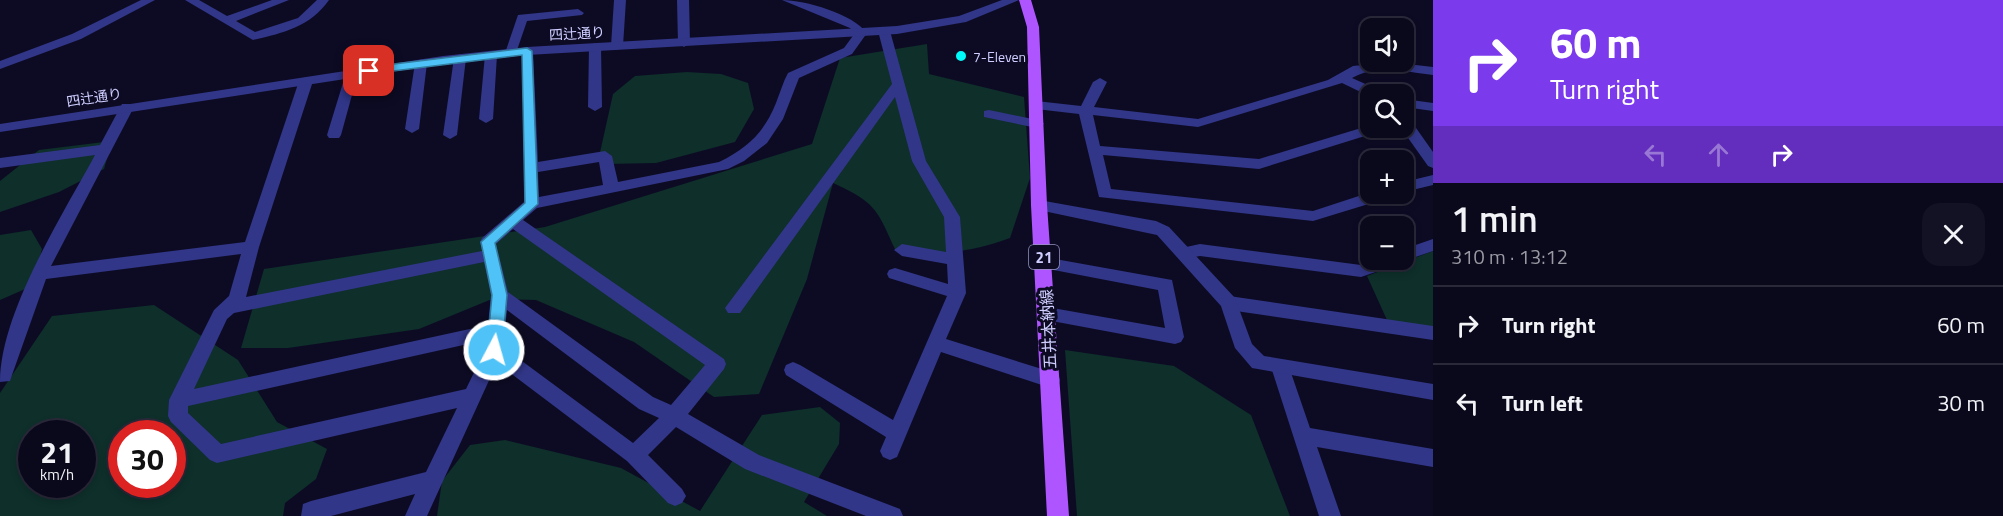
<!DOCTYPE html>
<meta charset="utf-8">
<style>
body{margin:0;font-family:"Titillium Web","Noto Sans JP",sans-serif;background:#131124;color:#f1f3f6;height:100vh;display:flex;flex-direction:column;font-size:22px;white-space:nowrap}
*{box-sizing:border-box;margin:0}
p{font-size:20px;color:#999aa3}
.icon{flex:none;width:33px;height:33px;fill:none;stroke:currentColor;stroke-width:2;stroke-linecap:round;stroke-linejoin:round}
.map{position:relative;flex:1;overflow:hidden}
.panel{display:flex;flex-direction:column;background:#0a081b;width:570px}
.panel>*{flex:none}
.banner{background:#7c3aed;color:#fff;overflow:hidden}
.buttons{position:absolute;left:1360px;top:18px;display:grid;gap:12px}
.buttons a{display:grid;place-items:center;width:54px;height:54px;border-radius:12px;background:#0a081b;box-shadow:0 3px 9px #0003,0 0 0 2px #2a293a;font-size:30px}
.speed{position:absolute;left:18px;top:420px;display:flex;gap:12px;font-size:30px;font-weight:700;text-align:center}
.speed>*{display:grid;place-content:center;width:78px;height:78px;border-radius:50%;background:#0a081b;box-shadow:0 3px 9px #0003,0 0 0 2px #2a293a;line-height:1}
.speed small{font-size:15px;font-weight:400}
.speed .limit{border:9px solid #d22;background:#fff;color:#111}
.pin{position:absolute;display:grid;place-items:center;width:51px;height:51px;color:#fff;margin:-26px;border-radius:12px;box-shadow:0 3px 9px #0006}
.me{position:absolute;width:66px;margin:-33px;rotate:6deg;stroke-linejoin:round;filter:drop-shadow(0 0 4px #0008)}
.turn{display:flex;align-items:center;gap:21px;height:126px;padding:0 18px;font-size:27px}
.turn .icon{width:78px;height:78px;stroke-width:2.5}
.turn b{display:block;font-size:42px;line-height:51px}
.lanes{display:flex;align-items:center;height:57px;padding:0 18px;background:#0003;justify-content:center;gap:30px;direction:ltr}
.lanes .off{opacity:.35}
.round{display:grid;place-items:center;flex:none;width:63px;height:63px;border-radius:18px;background:#131124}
.summary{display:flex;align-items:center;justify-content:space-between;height:102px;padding:0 18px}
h1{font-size:36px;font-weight:600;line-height:45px}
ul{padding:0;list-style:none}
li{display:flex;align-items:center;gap:18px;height:78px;padding:0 18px;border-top:2px solid #2a293a}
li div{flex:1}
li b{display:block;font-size:22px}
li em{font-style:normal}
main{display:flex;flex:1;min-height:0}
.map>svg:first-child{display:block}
.green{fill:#0e2f2a;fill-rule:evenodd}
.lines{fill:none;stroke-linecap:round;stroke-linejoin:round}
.minor{fill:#313688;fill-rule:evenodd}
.tertiary{fill:#313688;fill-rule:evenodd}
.primary{fill:#af55ff;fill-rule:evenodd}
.route{fill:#4fc3f7;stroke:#337fa1;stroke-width:1.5}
.poi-dot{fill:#00f9f9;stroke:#0d0b24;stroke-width:2}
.labels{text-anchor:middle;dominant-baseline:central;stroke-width:6;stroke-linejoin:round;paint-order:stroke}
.far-street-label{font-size:14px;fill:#cfceff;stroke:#0d0b24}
.far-poi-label{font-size:14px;fill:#cfceff;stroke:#0d0b24;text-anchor:start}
.shield{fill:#0d0b24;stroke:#9594bd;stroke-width:1.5}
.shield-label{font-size:15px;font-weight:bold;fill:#cfceff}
.street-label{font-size:16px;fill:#cfceff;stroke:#0d0b24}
</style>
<main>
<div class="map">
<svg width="1433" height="516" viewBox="0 0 1433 516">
<rect width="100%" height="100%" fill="#0d0b24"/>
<!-- green -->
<path class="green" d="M 927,44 L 929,74 L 1024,97 L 1030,178 L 1010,238 C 969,253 938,256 895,249 C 877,209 875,202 833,183 L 807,279 L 759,394 L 714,397 L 634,342 L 536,300 L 492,299 L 419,329 L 288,348 L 241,348 L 264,269 L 545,227 L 812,144 L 840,58 Z
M 687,72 L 721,74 L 748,83 L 754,109 L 735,142 L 656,163 L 606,164 L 599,157 L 613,94 L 635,76 Z
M 112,141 L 104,169 L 59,192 L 0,212 L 0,181 L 39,150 Z
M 31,230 L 42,249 L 32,286 L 0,300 L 0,235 Z
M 1433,251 L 1433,327 L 1387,320 L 1367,276 Z
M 154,305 L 238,360 L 277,422 L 327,449 L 316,479 L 285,503 L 283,516 L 0,516 L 0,393 L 52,316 ZM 32,434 L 82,434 L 82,484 L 32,484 ZM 122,434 L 172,434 L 172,484 L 122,484 Z
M 1065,350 L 1174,366 L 1251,415 L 1290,516 L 1077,516 Z
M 820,407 L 840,423 L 839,444 L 804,502 L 827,516 L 437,516 L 442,481 L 470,445 L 505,440 L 621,468 L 700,511 L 762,415 Z"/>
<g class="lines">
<!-- minor -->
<path class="minor" d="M 141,0 L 155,0 L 81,39 L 0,69 L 0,61 L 72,34 Z
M 185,0 L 199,0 L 227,16 L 272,0 L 289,0 L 236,21 L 255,32 L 298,18 L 317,0 L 329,0 C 310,27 283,33 253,40 Z
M 614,0 L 626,0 L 623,46 L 617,50 L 611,46 Z
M 677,0 L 689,0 L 690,43 L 684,47 L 678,43 Z
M 782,0 C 805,0 853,14 867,33 L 852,54 L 799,78 L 783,119 L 767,143 L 744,161 L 728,169 L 537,208 L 523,220 L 724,359 L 726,364 L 724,369 L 688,414 L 759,455 L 900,509 L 903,516 L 866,516 L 745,469 L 676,427 L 648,455 L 682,489 L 686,496 L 682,503 L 675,506 L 668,503 L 627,461 L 497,363 L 427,516 L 405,516 L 415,494 L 331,516 L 301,516 L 303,504 L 311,501 L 426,472 L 457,408 L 217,463 L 210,460 L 171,422 L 168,416 L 169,400 L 214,310 L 229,296 L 241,254 L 46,279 L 12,375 L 10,381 L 0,382 C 0,313 62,216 95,155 L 0,168 L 0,158 L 100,145 L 122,104 L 132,104 L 134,107 L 51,266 L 245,242 L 299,81 L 306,77 L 313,81 L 259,247 L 246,297 L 482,251 L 480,242 L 482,238 L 524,202 L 523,48 L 527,47 L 533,51 L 538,162 L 605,151 L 612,156 L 618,182 L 719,162 C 747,148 764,133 776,103 C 780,93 783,82 788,73 L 844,48 L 855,33 L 850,28 ZM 599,162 L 603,185 L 539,197 L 538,172 ZM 513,229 L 705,365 L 671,405 L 653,397 L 508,292 L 496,244 ZM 484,262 L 491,295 L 488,325 L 194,389 L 227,319 L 234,313 ZM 507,310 L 639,409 L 659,418 L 633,443 L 503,347 ZM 486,340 L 485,350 L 466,389 L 221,444 L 188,413 L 188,406 Z
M 578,9 L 584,13 L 582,15 L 527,21 L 515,56 L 507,56 L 505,53 L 518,15 Z
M 884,27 L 890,31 L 926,161 L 960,217 L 966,293 L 946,339 L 1058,374 L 1060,380 L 1058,386 L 1051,388 L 941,352 L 897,457 L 890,460 L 883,457 L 880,451 L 886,437 L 786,375 L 784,370 L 786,365 L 793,362 L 800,365 L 893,420 L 947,296 L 889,278 L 887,274 L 889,270 L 895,268 L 948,284 L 947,264 L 902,256 L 894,250 L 902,244 L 946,252 L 944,217 L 912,161 L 895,97 L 740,313 L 728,313 L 725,308 L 892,84 L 878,31 Z
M 595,43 L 601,47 L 602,107 L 595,111 L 588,107 L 589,47 Z
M 491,51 L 497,55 L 493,119 L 486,123 L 479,119 L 485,55 Z
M 460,54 L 466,58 L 457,135 L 450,139 L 443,135 L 454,58 Z
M 421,59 L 427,63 L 419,129 L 412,133 L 405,129 L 415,63 Z
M 1390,62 L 1433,67 L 1433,75 C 1407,72 1376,64 1352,78 L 1381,91 L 1382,94 L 1371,94 L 1371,97 L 1342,83 L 1198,127 L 1093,115 L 1100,146 L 1259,159 L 1371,125 L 1371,128 L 1383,128 L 1381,131 L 1259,169 L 1103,155 L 1111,189 L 1313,211 L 1371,192 L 1391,194 L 1388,198 L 1313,221 L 1099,197 L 1079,114 L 1036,109 L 1029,105 L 1036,101 L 1081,106 L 1093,82 L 1100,78 L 1107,82 L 1094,107 L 1198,119 L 1328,80 L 1353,66 Z
M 352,69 L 358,73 L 341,135 L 339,138 L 329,138 L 327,135 L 346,73 Z
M 1404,99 L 1433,103 L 1433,111 L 1404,107 Z
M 989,110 L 1042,121 L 1044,124 L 1037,128 L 984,117 L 984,111 Z
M 1404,117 L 1409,118 L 1433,152 L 1433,168 L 1428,166 L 1401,128 L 1404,128 Z
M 1433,175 L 1433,185 L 1404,192 L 1404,182 Z
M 1433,239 L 1433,251 L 1404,261 L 1401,260 L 1399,264 L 1361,277 L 1200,256 L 1183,259 L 1175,253 L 1177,249 L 1200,244 L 1361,265 L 1376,260 L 1404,260 L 1404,249 Z
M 1044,257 L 1172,280 L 1184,337 L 1181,342 L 1175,344 L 1041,319 L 1038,314 L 1041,309 L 1047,307 L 1165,328 L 1158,290 L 1038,267 L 1036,263 Z
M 1229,296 L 1433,326 L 1433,340 L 1229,310 L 1223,308 L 1220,303 L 1223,298 Z
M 1280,359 L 1287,362 L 1289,367 L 1310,428 L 1433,449 L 1433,467 L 1317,447 L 1341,516 L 1319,516 L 1271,367 L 1273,362 Z"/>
<!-- tertiary -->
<path class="tertiary" d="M 1002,0 L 1019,0 L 966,22 L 897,34 L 527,55 L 443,64 L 0,132 L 0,124 L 443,56 L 527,47 L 897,26 L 959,16 Z
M 1039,200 L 1156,221 L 1169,227 L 1235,298 L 1252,344 L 1264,356 L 1433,384 L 1433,400 L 1252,368 L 1235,348 L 1221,306 L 1157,235 L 1034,209 L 1031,205 L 1034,201 Z"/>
<!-- primary -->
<path class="primary" d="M 1019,0 L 1031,0 L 1039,27 L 1047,205 L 1069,516 L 1047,516 L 1031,205 L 1027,27 Z"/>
</g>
<!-- route -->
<path class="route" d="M 527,48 L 532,51 L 538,204 L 495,243 L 507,295 L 502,350 L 494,356 L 487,350 L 492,295 L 481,242 L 525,203 L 522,55 L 369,74 L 364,71 L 369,67 Z"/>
<!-- markers -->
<circle class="poi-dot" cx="961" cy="56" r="6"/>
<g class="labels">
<!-- far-street labels -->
<g class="far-street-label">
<text transform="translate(577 33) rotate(-3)">四辻通り</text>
<text transform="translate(94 97) rotate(-9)">四辻通り</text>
</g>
<!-- far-poi labels -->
<g class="far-poi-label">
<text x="973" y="56">7-Eleven</text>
</g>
<!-- shield labels -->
<rect class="shield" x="1029" y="245" width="30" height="24" rx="4.5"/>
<g class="shield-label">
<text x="1044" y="257">21</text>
</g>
<!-- street labels -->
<g class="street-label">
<text transform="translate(1048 329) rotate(-93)">五井本納線</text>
</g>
</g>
</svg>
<div class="buttons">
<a><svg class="icon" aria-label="sound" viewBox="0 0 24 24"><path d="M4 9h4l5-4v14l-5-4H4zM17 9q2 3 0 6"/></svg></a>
<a><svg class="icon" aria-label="search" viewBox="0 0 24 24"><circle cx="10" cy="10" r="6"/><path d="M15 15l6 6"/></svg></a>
<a>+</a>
<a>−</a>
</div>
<div class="speed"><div>21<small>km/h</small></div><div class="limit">30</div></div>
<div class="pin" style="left:369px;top:71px;background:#d93025"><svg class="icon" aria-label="arrive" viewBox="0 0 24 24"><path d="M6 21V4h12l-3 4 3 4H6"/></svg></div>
<svg class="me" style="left:494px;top:350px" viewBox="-20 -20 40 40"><circle r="17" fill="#4fc3f7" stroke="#fff" stroke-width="3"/><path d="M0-11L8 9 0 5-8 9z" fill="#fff"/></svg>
</div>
<section class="panel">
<div class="banner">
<div class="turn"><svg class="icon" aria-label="right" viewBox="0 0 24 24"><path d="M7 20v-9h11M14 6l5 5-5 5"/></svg><div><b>60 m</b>Turn right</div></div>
<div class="lanes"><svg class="icon off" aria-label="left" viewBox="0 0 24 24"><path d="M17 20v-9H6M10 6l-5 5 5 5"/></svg><svg class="icon off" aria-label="ahead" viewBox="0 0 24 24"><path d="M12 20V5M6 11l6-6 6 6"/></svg><svg class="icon" aria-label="right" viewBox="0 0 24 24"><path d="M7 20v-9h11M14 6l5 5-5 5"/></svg></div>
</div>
<div class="summary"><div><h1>1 min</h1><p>310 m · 13:12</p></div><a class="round"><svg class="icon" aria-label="close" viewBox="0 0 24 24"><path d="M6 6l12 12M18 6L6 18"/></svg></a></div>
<ul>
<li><svg class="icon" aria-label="right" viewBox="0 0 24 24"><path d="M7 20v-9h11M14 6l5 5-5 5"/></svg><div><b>Turn right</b></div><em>60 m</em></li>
<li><svg class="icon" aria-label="left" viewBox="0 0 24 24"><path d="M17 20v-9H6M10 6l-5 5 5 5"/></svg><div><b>Turn left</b></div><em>30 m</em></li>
</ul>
</section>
</main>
